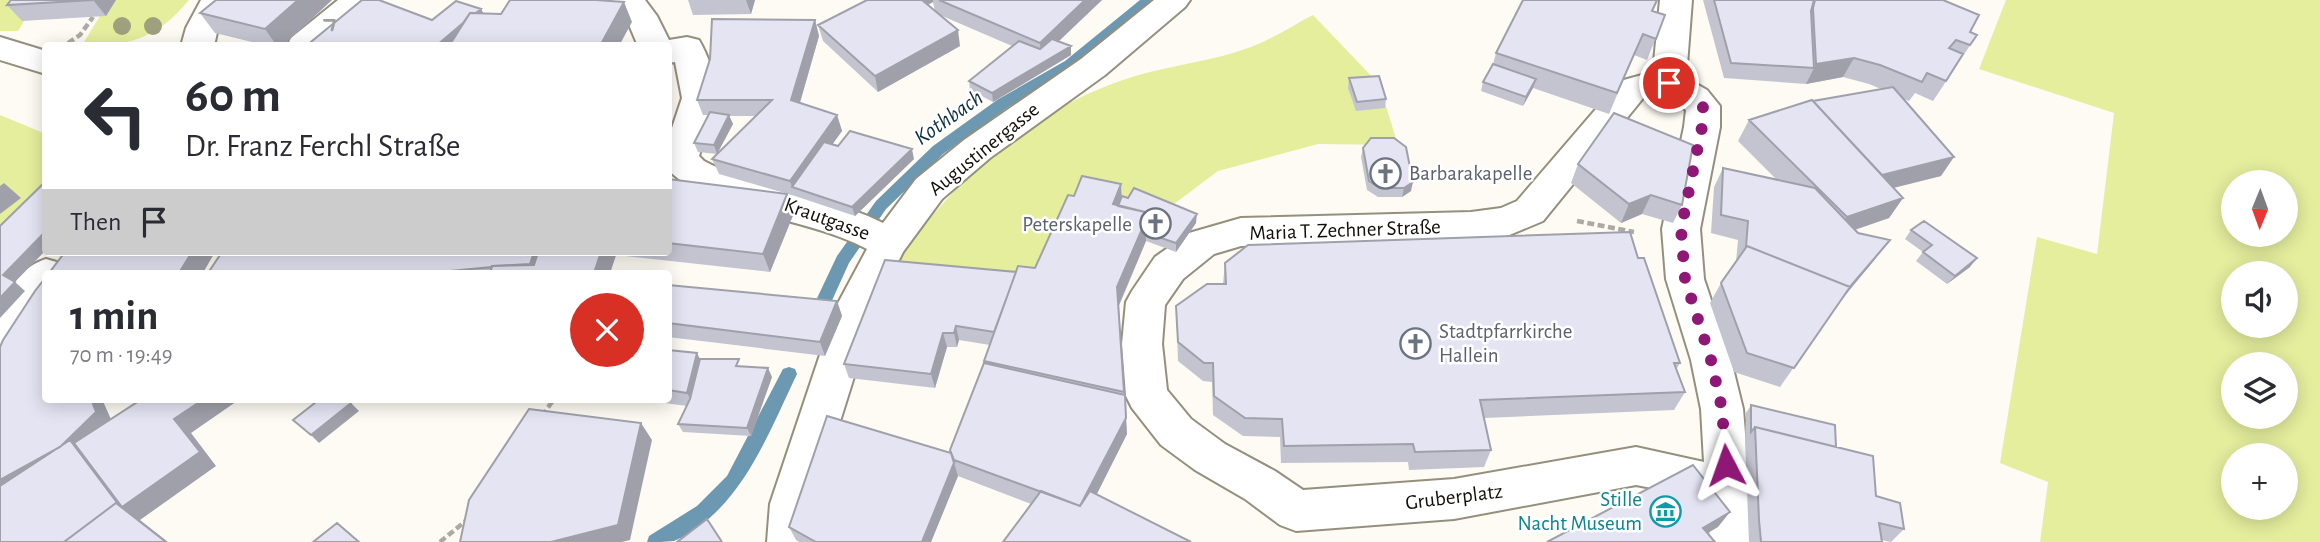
<!DOCTYPE html>
<meta charset="utf-8">
<style>
body{margin:0;font-family:"Alegreya Sans",sans-serif;background:#f2f2f3;color:#2b2b33;height:100vh;display:flex;flex-direction:column;font-size:26px;white-space:nowrap}
*{box-sizing:border-box;margin:0}
p{font-size:23px;color:#7c7c81}
.icon{flex:none;width:38px;height:38px;fill:none;stroke:currentColor;stroke-width:2;stroke-linecap:round;stroke-linejoin:round}
.map{position:relative;flex:1;overflow:hidden}
.drawer{position:absolute;left:42px;top:270px;width:630px;height:133px;display:flex;flex-direction:column;background:#fff;border-radius:7px;box-shadow:0 4px 18px #0003}
.drawer>*{flex:none}
.hud{position:absolute;left:42px;top:42px;width:630px;height:214px;border-radius:7px;box-shadow:0 4px 18px #0003;background:#fff;color:#2b2b33;overflow:hidden}
.needle{width:46px;rotate:181deg}
.tools{position:absolute;left:2221px;top:170px;display:grid;gap:14px}
.tools a{display:grid;place-items:center;width:77px;height:77px;border-radius:50%;background:#fff;box-shadow:0 4px 18px #0003;font-size:35px}
.pin{position:absolute;display:grid;place-items:center;width:60px;height:60px;color:#fff;margin:-30px;border:4px solid #fff;border-radius:50%;box-shadow:0 2px 7px #0007}
.me{position:absolute;width:77px;margin:-38px;rotate:356deg;stroke-linejoin:round;filter:drop-shadow(0 0 5px #0008)}
.turn{display:flex;align-items:center;gap:24px;height:147px;padding:0 28px;font-size:32px}
.turn .icon{width:91px;height:91px;stroke-width:2.5}
.turn b{display:block;font-size:49px;line-height:60px}
.then{display:flex;align-items:center;height:66px;padding:0 28px;background:#0003;gap:14px;font-size:26px}
.round{display:grid;place-items:center;flex:none;width:74px;height:74px;border-radius:37px;background:#f2f2f3}
.head{display:flex;align-items:center;justify-content:space-between;height:119px;padding:0 28px}
h1{font-size:42px;font-weight:600;line-height:52px}
.map>svg:first-child{display:block}
.green{fill:#e5ee9d;fill-rule:evenodd}
.lines{fill:none;stroke-linecap:round;stroke-linejoin:round}
.stream{fill:#6d98b1;fill-rule:evenodd}
.minor-casing{stroke:#958f7d;stroke-width:4}
.path{stroke:#adaaa3;stroke-width:4.5;stroke-dasharray:7 3.5;stroke-linecap:butt}
.minor{fill:#fff;fill-rule:evenodd}
.tree{fill:#9fa07d}
.wall{fill:#c4c4d1;fill-rule:evenodd}
.shaded-wall{fill:#a0a0aa}
.building{fill:#e4e4f3;stroke:#a0a0aa;stroke-width:2}
.oneway{stroke:#9f9f9c}
.route{stroke:#8f1776;stroke-width:12;stroke-dasharray:0 21.6}
.labels{text-anchor:middle;dominant-baseline:central;stroke-width:5;stroke-linejoin:round;paint-order:stroke}
.street-label{font-size:21px;fill:#100e08;stroke:#fff}
.worship-label{font-size:21px;fill:#5b616d;stroke:#fff;text-anchor:start}
.culture-label{font-size:21px;fill:#0d838f;stroke:#fff;text-anchor:end}
.water-label{font-size:23px;font-style:italic;fill:#0c3043;stroke:#fff}
</style>
<div class="map">
<svg width="2320" height="542" viewBox="0 0 2320 542">
<rect width="100%" height="100%" fill="#fefbf4"/>
<!-- green -->
<path class="green" d="M 0,0 L 37,0 L 18,31 L 0,31 Z
M 116,0 L 189,0 C 158,37 134,45 87,46 L 84,42 L 100,16 L 106,16 Z
M 2006,0 L 2320,0 L 2320,542 L 2040,542 L 2048,482 L 2000,463 L 2037,237 L 2097,254 L 2114,113 L 1979,69 ZM 2286,182 L 2286,234 L 2233,234 L 2233,182 ZM 2286,273 L 2286,326 L 2233,326 L 2233,273 ZM 2286,364 L 2286,416 L 2233,416 L 2233,364 ZM 2286,455 L 2286,508 L 2233,508 L 2233,455 Z
M 1313,15 L 1379,84 L 1398,145 L 1318,144 L 1218,171 L 1166,210 L 1038,289 L 889,275 C 946,185 1029,109 1132,77 C 1171,65 1214,61 1251,47 C 1273,39 1293,25 1313,15 Z
M 0,115 L 46,134 L 45,200 L 0,245 Z"/>
<g class="lines">
<!-- stream -->
<path class="stream" d="M 1140,0 L 1155,0 L 1075,67 L 1007,108 L 943,154 L 886,209 L 849,263 L 824,318 L 812,318 L 810,313 L 837,256 L 876,201 L 933,146 L 997,100 L 1065,61 Z
M 789,367 L 795,369 L 797,374 C 768,434 740,512 674,541 C 666,542 655,542 647,542 L 649,536 L 697,506 L 727,476 L 783,369 Z"/>
<defs>
<path id="minor" d="M 201,0 L 233,0 L 218,28 L 214,46 L 181,46 L 186,28 Z
M 338,0 L 374,0 L 369,7 L 325,46 L 287,46 L 291,38 Z
M 611,0 L 645,0 L 657,16 L 669,40 L 687,37 L 699,40 C 708,55 717,80 716,98 C 715,117 704,138 699,156 L 704,161 C 761,191 826,195 883,223 L 916,179 L 964,140 L 1081,59 L 1154,0 L 1190,0 L 1185,7 L 1105,75 L 990,158 L 942,199 L 903,252 L 876,307 L 814,504 L 811,542 L 767,542 L 770,504 L 836,307 L 867,249 C 808,217 716,215 668,170 L 668,140 L 682,98 L 675,62 L 668,63 L 668,46 L 638,46 L 627,20 Z
M 1660,0 L 1692,0 L 1686,78 L 1707,90 L 1720,106 L 1720,127 L 1700,229 L 1704,279 L 1731,360 L 1743,409 L 1754,542 L 1710,542 L 1706,491 L 1693,496 L 1636,485 L 1454,519 L 1296,531 L 1280,525 L 1245,499 L 1195,470 L 1161,445 L 1132,408 L 1126,396 L 1122,344 L 1126,302 L 1132,291 L 1155,257 L 1189,233 L 1241,218 L 1471,212 L 1501,208 L 1517,201 L 1620,81 L 1653,72 ZM 1653,96 L 1666,96 L 1686,110 L 1684,127 L 1662,229 L 1666,279 L 1691,360 L 1701,409 L 1704,462 L 1636,447 L 1454,479 L 1303,490 L 1275,471 L 1225,444 L 1191,419 L 1167,390 L 1162,344 L 1165,305 L 1183,279 L 1214,254 L 1241,246 L 1471,240 L 1507,236 L 1543,221 L 1644,97 Z
M 0,37 L 46,51 L 46,74 L 0,60 Z
M 46,259 L 60,263 L 65,273 L 46,273 L 46,301 L 14,353 L 0,358 C 0,343 0,320 0,306 C 7,286 26,265 46,259 Z"/>
</defs>
<!-- minor casing -->
<use href="#minor" class="minor-casing"/>
<!-- path -->
<path class="path" d="M 68,43 L 80,35 L 93,17
M 1577,221 L 1634,232
M 542,416 L 554,399
M 440,542 L 468,519"/>
<!-- minor -->
<use href="#minor" class="minor"/>
</g>
<!-- trees -->
<g class="tree">
<circle cx="122" cy="26" r="9"/>
<circle cx="153" cy="26" r="9"/>
</g>
<!-- wall -->
<path class="wall" d="M 11,0 L 116,0 L 106,16 L 22,21 L 7,5 Z
M 332,0 L 282,46 L 268,46 L 215,33 L 200,13 Z
M 688,0 L 755,0 L 751,14 L 693,15 Z
M 867,0 L 1102,0 L 1059,41 L 1071,55 L 993,102 L 970,90 L 969,81 L 1012,46 L 940,15 L 960,46 L 878,92 L 823,41 L 818,25 ZM 933,2 L 935,11 L 928,5 Z
M 1523,0 L 1658,0 L 1653,11 L 1665,15 L 1647,60 L 1634,55 L 1609,114 L 1533,88 L 1523,106 L 1481,91 L 1483,82 L 1493,64 L 1496,53 Z
M 1703,0 L 1943,0 L 1970,32 L 1977,35 L 1933,101 L 1915,93 L 1909,101 L 1904,99 L 1941,176 L 1894,188 L 1903,198 L 1889,218 L 1855,230 L 1876,258 L 1839,303 L 1780,387 L 1734,372 L 1710,303 L 1721,283 L 1736,262 L 1738,240 L 1711,233 L 1714,187 L 1723,168 L 1776,179 L 1738,141 L 1749,120 L 1813,101 L 1881,89 L 1869,84 L 1843,77 L 1806,84 L 1724,78 Z
M 815,20 L 819,36 L 800,103 L 837,115 L 842,131 L 832,144 L 914,159 L 855,216 L 795,196 L 719,174 L 712,159 L 757,116 L 729,116 L 733,124 L 717,154 L 698,152 L 694,143 L 708,115 L 703,115 L 697,100 Z
M 1349,78 L 1386,99 L 1385,108 L 1356,111 L 1348,88 Z
M 1363,148 L 1411,191 L 1402,197 L 1378,197 L 1367,190 L 1361,157 Z
M 1578,164 L 1682,205 L 1673,223 L 1642,214 L 1621,223 L 1571,183 Z
M 668,179 L 787,194 L 794,213 L 770,272 L 616,255 L 615,252 L 668,252 Z
M 1122,196 L 1196,223 L 1176,252 L 1146,241 L 1119,306 L 1127,434 L 1097,494 L 1031,504 L 958,476 L 931,542 L 799,542 L 796,540 L 789,527 L 951,453 L 984,363 L 984,361 L 990,345 L 959,340 L 957,347 L 947,347 L 935,388 L 849,378 L 844,364 L 1016,272 L 1035,268 Z
M 1911,230 L 1970,267 L 1947,284 L 1916,261 L 1923,252 L 1905,239 Z
M 616,255 L 610,273 L 208,273 Z
M 1638,258 L 1680,363 L 1676,370 L 1685,392 L 1674,410 L 1484,418 L 1491,450 L 1484,467 L 1409,470 L 1408,462 L 1281,463 L 1280,437 L 1243,436 L 1213,415 L 1212,382 L 1203,381 L 1178,361 L 1176,306 L 1223,284 L 1225,263 Z
M 668,285 L 837,301 L 842,316 L 825,356 L 668,337 Z
M 668,350 L 700,359 L 742,367 L 772,377 L 751,436 L 683,432 L 678,424 L 687,406 L 635,399 L 668,399 Z
M 1751,405 L 1836,447 L 1904,529 L 1891,542 L 1881,540 L 1882,542 L 1749,542 L 1745,440 L 1746,413 Z"/>
<!-- shaded-wall -->
<path class="shaded-wall" d="M 93,0 L 116,0 L 106,16 Z
M 298,0 L 332,0 L 282,46 L 277,46 L 265,29 Z
M 746,0 L 755,0 L 751,14 Z
M 918,0 L 933,0 L 933,2 L 918,10 Z
M 1085,0 L 1102,0 L 1041,58 L 1040,43 Z
M 624,2 L 632,22 L 619,46 L 600,46 Z
M 481,9 L 490,24 L 464,46 L 436,46 Z
M 815,20 L 819,36 L 796,116 L 791,100 Z
M 958,30 L 960,46 L 878,92 L 875,76 Z
M 1071,46 L 1071,55 L 993,102 L 992,93 Z
M 1854,58 L 1843,77 L 1806,84 L 1816,64 Z
M 1536,79 L 1533,88 L 1523,106 L 1526,97 Z
M 729,115 L 733,124 L 717,154 L 714,145 Z
M 837,115 L 842,131 L 800,190 L 792,187 L 790,181 Z
M 912,149 L 914,159 L 855,216 L 852,207 Z
M 1954,157 L 1941,176 L 1868,194 L 1881,175 Z
M 1413,182 L 1411,191 L 1402,197 L 1404,188 Z
M 4,183 L 21,198 L 0,214 L 0,186 Z
M 1121,184 L 1122,205 L 1114,217 L 1113,204 Z
M 787,194 L 794,213 L 770,272 L 763,254 Z
M 1651,195 L 1642,214 L 1621,223 L 1629,204 Z
M 1903,198 L 1889,218 L 1833,237 L 1847,217 Z
M 1149,213 L 1149,234 L 1146,233 L 1146,241 L 1118,307 L 1117,287 Z
M 1197,214 L 1196,223 L 1176,252 L 1176,243 Z
M 46,231 L 46,250 L 13,284 L 3,275 Z
M 1890,240 L 1876,258 L 1836,306 L 1849,288 Z
M 192,252 L 215,252 L 203,273 L 179,273 Z
M 534,252 L 549,252 L 536,273 L 530,264 Z
M 601,252 L 615,252 L 616,255 L 610,273 L 594,273 Z
M 1977,258 L 1970,267 L 1947,284 L 1955,276 Z
M 15,282 L 25,291 L 0,318 L 0,298 Z
M 837,301 L 842,316 L 825,356 L 820,342 Z
M 956,326 L 959,340 L 957,347 L 954,333 Z
M 943,333 L 947,347 L 935,388 L 931,374 Z
M 697,353 L 704,367 L 695,407 L 687,393 Z
M 768,368 L 772,377 L 751,436 L 747,428 Z
M 91,399 L 102,399 L 114,426 L 174,419 L 204,399 L 240,399 L 191,433 L 216,466 L 140,520 L 168,542 L 0,504 L 0,480 Z
M 351,403 L 359,411 L 319,443 L 311,435 Z
M 1126,418 L 1127,434 L 1082,523 L 1080,508 Z
M 641,423 L 652,440 L 630,540 L 622,542 L 551,542 Z
M 954,463 L 958,476 L 931,542 L 922,542 Z
M 1730,512 L 1718,527 L 1693,542 L 1703,528 Z"/>
<!-- building -->
<path class="building" d="M 11,0 L 93,0 L 7,5 Z
M 216,0 L 298,0 L 265,29 L 200,13 Z
M 362,0 L 379,0 L 432,20 L 456,1 L 481,9 L 476,13 L 470,13 L 463,23 L 436,46 L 306,46 Z
M 510,0 L 596,0 L 624,2 L 600,46 L 449,46 L 470,13 L 501,14 Z
M 867,0 L 922,0 L 958,30 L 875,76 L 818,25 Z
M 939,0 L 1085,0 L 1040,43 Z
M 1523,0 L 1657,0 L 1652,11 L 1665,15 L 1656,39 L 1643,34 L 1617,93 L 1496,53 Z
M 1714,0 L 1814,0 L 1811,11 L 1814,68 L 1731,63 Z
M 1815,0 L 1943,0 L 1979,15 L 1970,32 L 1977,35 L 1970,45 L 1956,40 L 1949,48 L 1963,54 L 1946,81 L 1927,73 L 1922,82 L 1880,65 L 1854,58 L 1816,64 L 1813,8 Z
M 712,19 L 815,20 L 791,100 L 837,115 L 790,181 L 712,159 L 772,100 L 697,100 L 710,59 Z
M 1052,39 L 1071,46 L 992,93 L 969,81 L 1019,41 L 1040,49 Z
M 1493,64 L 1536,79 L 1526,97 L 1483,82 Z
M 1379,76 L 1386,99 L 1357,102 L 1349,78 Z
M 1893,87 L 1954,157 L 1882,175 L 1813,101 Z
M 1812,100 L 1903,198 L 1847,217 L 1749,120 Z
M 710,112 L 729,115 L 714,145 L 694,143 Z
M 1614,113 L 1693,145 L 1682,205 L 1651,195 L 1629,204 L 1578,164 Z
M 850,131 L 912,149 L 852,207 L 792,187 L 824,142 L 838,146 Z
M 1371,138 L 1394,138 L 1406,147 L 1413,182 L 1404,188 L 1380,188 L 1369,181 L 1363,148 Z
M 1723,168 L 1815,188 L 1858,233 L 1890,240 L 1849,288 L 1850,287 L 1747,246 L 1746,247 L 1748,221 L 1721,215 Z
M 1082,176 L 1121,184 L 1113,204 L 1149,213 L 1117,287 L 1124,392 L 984,361 L 1018,266 L 1035,268 L 1068,195 L 1074,196 Z
M 668,179 L 787,194 L 763,254 L 668,243 Z
M 46,181 L 46,231 L 3,275 L 15,282 L 0,298 L 0,226 Z
M 1134,188 L 1197,214 L 1176,243 L 1146,233 L 1149,225 L 1149,213 L 1118,206 L 1122,196 L 1128,198 Z
M 1924,221 L 1977,258 L 1955,276 L 1923,252 L 1932,245 L 1911,230 Z
M 1630,232 L 1638,258 L 1644,258 L 1680,363 L 1674,363 L 1685,392 L 1480,400 L 1491,450 L 1415,452 L 1413,444 L 1284,446 L 1282,419 L 1245,418 L 1214,396 L 1213,363 L 1204,363 L 1178,342 L 1176,306 L 1207,284 L 1226,284 L 1225,263 L 1248,245 Z
M 1747,246 L 1850,287 L 1794,368 L 1747,353 L 1721,283 Z
M 65,252 L 192,252 L 179,273 L 49,273 Z
M 222,252 L 534,252 L 530,264 L 492,266 L 492,267 L 429,273 L 208,273 Z
M 538,252 L 601,252 L 594,273 L 490,273 L 492,266 L 534,265 Z
M 885,260 L 1016,272 L 994,332 L 956,326 L 954,333 L 943,333 L 931,374 L 844,364 Z
M 46,277 L 46,399 L 91,399 L 96,412 L 60,447 L 0,480 L 0,347 L 3,340 L 35,291 Z
M 668,285 L 837,301 L 820,342 L 668,323 Z
M 668,350 L 697,353 L 687,393 L 668,390 Z
M 700,359 L 739,359 L 736,366 L 768,368 L 747,428 L 678,424 L 690,399 Z
M 984,363 L 1125,395 L 1126,418 L 1080,506 L 954,460 L 950,450 Z
M 142,399 L 204,399 L 174,419 L 200,452 L 122,507 L 74,443 Z
M 320,399 L 346,399 L 351,403 L 311,435 L 293,420 Z
M 1751,405 L 1835,425 L 1836,447 L 1755,427 L 1751,432 Z
M 529,409 L 641,423 L 618,525 L 551,542 L 460,542 L 469,500 Z
M 827,416 L 951,453 L 954,463 L 922,542 L 816,542 L 789,527 Z
M 1755,427 L 1873,456 L 1876,496 L 1900,503 L 1904,529 L 1879,523 L 1882,542 L 1761,542 L 1759,520 Z
M 70,440 L 118,504 L 116,503 L 64,542 L 0,542 L 0,486 Z
M 1693,465 L 1730,512 L 1703,528 L 1715,542 L 1547,542 Z
M 1041,491 L 1080,506 L 1090,491 L 1191,542 L 1003,542 Z
M 116,503 L 166,542 L 64,542 Z
M 707,519 L 722,542 L 677,542 Z
M 337,523 L 359,542 L 313,542 Z"/>
<!-- one-way arrows -->
<defs><path id="oneway-chevron" d="M-2-3.5L2.5 0L-2 3.5" fill="none" stroke-width="1.6" stroke-linecap="round" stroke-linejoin="round" transform="scale(1.75)"/></defs>
<use class="oneway" href="#oneway-chevron" transform="translate(331 23) rotate(-38)"/>
<g class="lines">
<!-- route -->
<path class="route" d="M 1669,83 L 1688,91 L 1703,106 L 1702,127 L 1681,229 L 1685,279 L 1711,360 L 1722,409 L 1726,465"/>
</g>
<!-- icons -->
<defs>
<symbol id="church-ring" viewBox="-11 -11 22 22"><circle r="9.5" fill="#fff" stroke="#6b7280" stroke-width="1.5"/><path d="M-1.2-6h2.4v3.5h3.3v2.4h-3.3V6h-2.4V-.1h-3.3v-2.4h3.3Z" fill="#6b7280"/></symbol>
<symbol id="museum-ring" viewBox="-11 -11 22 22"><circle r="9.5" fill="#fff" stroke="#0f9aa8" stroke-width="1.5"/><path d="M0-6L6-3V-2H-6V-3ZM-5-1h2V3h-2ZM-1-1h2V3h-2ZM3-1h2V3H3ZM-6 4H6V6H-6Z" fill="#0f9aa8"/></symbol>
</defs>
<g fill-rule="evenodd">
<use href="#church-ring" x="1368" y="156" width="35" height="35"/>
<use href="#church-ring" x="1138" y="206" width="35" height="35"/>
<use href="#church-ring" x="1398" y="326" width="35" height="35"/>
<use href="#museum-ring" x="1648" y="494" width="35" height="35"/>
</g>
<g class="labels">
<!-- street labels -->
<g class="street-label">
<text transform="translate(984 149) rotate(-39)">Augustinergasse</text>
<text transform="translate(827 219) rotate(20)">Krautgasse</text>
<text transform="translate(1345 230) rotate(-2)">Maria T. Zechner Straße</text>
<text transform="translate(1454 497) rotate(-7)">Gruberplatz</text>
</g>
<!-- worship labels -->
<g class="worship-label">
<text x="1409" y="173">Barbarakapelle</text>
<text x="1132" y="224" text-anchor="end">Peterskapelle</text>
<text x="1439" y="331">Stadtpfarrkirche<tspan x="1439" dy="24">Hallein</tspan></text>
</g>
<!-- culture labels -->
<g class="culture-label">
<text x="1642" y="499">Stille<tspan x="1642" dy="24">Nacht Museum</tspan></text>
</g>
<!-- water labels -->
<g class="water-label">
<text transform="translate(949 118) rotate(-35)">Kothbach</text>
</g>
</g>
</svg>
<div class="tools">
<a><svg class="needle" viewBox="-14 -14 28 28"><path d="M0-13l5 13h-10z" fill="#e53935"/><path d="M0 13l5-13h-10z" fill="#7c7c81"/></svg></a>
<a><svg class="icon" aria-label="sound" viewBox="0 0 24 24"><path d="M4 9h4l5-4v14l-5-4H4zM17 9q2 3 0 6"/></svg></a>
<a><svg class="icon" aria-label="layers" viewBox="0 0 24 24"><path d="M12 4l9 5-9 5-9-5zM3 14l9 5 9-5"/></svg></a>
<a>+</a>
</div>
<div class="pin" style="left:1669px;top:83px;background:#d93025"><svg class="icon" aria-label="arrive" viewBox="0 0 24 24"><path d="M6 21V4h12l-3 4 3 4H6"/></svg></div>
<svg class="me" style="left:1726px;top:465px" viewBox="-20 -20 40 40"><path d="M0-17L14 15 0 8-14 15z" fill="#8f1776" stroke="#fff" stroke-width="4"/></svg>
<div class="hud">
<div class="turn"><svg class="icon" aria-label="left" viewBox="0 0 24 24"><path d="M17 20v-9H6M10 6l-5 5 5 5"/></svg><div><b>60 m</b>Dr. Franz Ferchl Straße</div></div>
<div class="then">Then<svg class="icon" aria-label="arrive" viewBox="0 0 24 24"><path d="M6 21V4h12l-3 4 3 4H6"/></svg></div>
</div>
<section class="drawer">
<div class="head"><div><h1>1 min</h1><p>70 m · 19:49</p></div><a class="round" style="background:#d93025;color:#fff"><svg class="icon" aria-label="close" viewBox="0 0 24 24"><path d="M6 6l12 12M18 6L6 18"/></svg></a></div>
</section>
</div>
